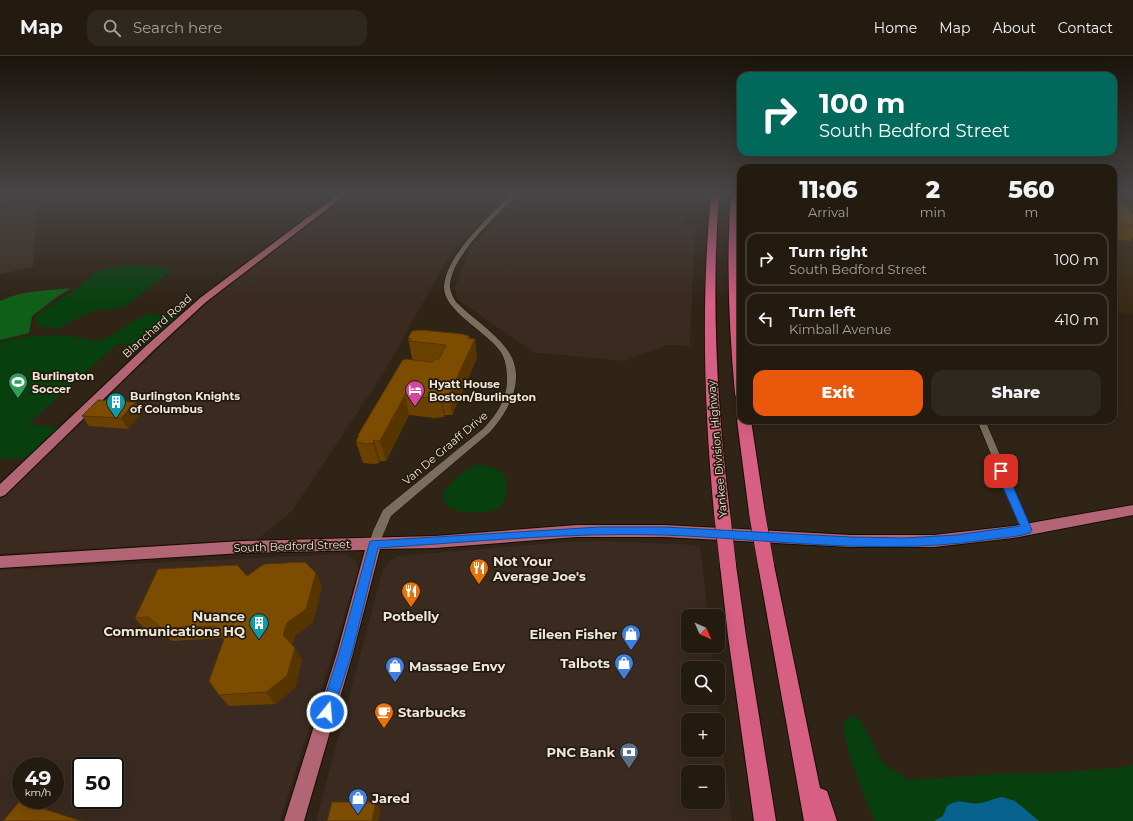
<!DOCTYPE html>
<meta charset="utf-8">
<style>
body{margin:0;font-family:Montserrat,sans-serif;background:#2f281e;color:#f1f3f6;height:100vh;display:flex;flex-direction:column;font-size:15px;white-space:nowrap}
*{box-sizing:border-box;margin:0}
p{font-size:13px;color:#a3a19f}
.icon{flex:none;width:22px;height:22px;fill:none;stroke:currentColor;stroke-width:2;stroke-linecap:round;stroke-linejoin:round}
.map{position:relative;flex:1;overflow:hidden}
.sheet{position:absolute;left:737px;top:108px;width:380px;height:260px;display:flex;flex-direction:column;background:#231b10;border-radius:12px;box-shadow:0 4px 16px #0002,0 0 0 1px #403930}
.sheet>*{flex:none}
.top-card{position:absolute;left:737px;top:16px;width:380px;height:84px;border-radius:12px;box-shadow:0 4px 16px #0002,0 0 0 1px #403930;background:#00695c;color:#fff;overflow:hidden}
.needle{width:26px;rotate:135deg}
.fabs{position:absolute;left:681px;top:553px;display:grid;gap:8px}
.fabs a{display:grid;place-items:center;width:44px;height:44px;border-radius:8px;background:#231b10;box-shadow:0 4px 16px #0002,0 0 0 1px #403930;font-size:20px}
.speed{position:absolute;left:12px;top:701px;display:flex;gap:8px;font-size:20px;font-weight:700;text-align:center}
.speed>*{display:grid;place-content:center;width:52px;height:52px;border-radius:50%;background:#231b10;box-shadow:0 4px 16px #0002,0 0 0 1px #403930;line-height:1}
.speed small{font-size:10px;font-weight:400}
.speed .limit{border:2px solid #111;border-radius:6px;background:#fff;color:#111}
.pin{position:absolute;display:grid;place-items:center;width:34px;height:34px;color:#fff;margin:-17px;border-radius:8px;box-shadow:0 2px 6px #0006}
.me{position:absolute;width:44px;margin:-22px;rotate:17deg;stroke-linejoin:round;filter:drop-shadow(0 0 3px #0008)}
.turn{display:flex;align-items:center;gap:14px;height:84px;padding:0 16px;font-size:18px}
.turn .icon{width:52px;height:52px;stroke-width:2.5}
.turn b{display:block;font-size:28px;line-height:34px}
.eta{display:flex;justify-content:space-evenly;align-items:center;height:68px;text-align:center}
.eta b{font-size:24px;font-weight:800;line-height:28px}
.primary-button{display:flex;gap:8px;margin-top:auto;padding:8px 16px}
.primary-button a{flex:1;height:46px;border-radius:12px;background:#ea580c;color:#fff;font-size:16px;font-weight:800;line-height:46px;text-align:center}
.primary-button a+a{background:#2f281e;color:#f1f3f6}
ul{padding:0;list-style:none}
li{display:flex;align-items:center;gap:12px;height:54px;margin:0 8px 6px;padding:0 8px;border:2px solid #403930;border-radius:12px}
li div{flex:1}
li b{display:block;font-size:15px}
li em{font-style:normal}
header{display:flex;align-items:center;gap:24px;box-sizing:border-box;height:56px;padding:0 20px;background:#231b10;border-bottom:1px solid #403930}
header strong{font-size:19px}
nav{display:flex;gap:22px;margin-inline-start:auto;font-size:14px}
.search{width:280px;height:36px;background:#2f281e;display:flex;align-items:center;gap:10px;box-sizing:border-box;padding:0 14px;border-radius:12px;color:#a3a19f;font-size:15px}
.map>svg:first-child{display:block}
.commercial{fill:#3a2a20;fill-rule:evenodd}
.built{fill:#3a2b16}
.education{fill:#3d2f22}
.green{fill:#083f0e}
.forest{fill:#105f19}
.water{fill:#07638d}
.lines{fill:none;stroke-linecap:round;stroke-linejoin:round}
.minor-casing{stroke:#170d02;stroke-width:1}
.major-casing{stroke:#170d02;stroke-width:2}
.highway-casing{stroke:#170d02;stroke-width:2}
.minor{fill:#7b6e5d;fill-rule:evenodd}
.major{fill:#b26574;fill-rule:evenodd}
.highway{fill:#d75f84;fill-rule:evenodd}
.highway-bridge-casing{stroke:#170d02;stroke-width:17;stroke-linecap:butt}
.highway-bridge{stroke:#d75f84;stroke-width:16}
.wall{fill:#6b4100}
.shaded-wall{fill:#573500}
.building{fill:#7c4c00;stroke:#573500}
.route{fill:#1a73e8;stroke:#114b97}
.labels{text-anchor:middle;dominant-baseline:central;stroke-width:3.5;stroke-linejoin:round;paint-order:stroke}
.street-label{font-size:11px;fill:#eee7dd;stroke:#251b0c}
.poi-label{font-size:11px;font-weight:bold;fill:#eee7dd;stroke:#251b0c;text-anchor:start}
.near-poi-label{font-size:13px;font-weight:bold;fill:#eee7dd;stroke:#251b0c;text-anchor:start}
</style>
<header>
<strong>Map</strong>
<div class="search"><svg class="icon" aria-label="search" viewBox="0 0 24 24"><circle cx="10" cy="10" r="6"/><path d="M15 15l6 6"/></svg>Search here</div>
<nav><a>Home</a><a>Map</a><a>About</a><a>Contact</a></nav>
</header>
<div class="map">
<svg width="1133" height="765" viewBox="0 0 1133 765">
<rect width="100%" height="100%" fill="#2f2415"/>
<!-- commercial -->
<path class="commercial" d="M 352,138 L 512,138 L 455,190 L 383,318 L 292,455 L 258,483 L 0,498 L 0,444 L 130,319 L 210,244 Z
M 528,138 L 690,138 L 682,169 L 695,171 L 690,290 L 667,289 L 624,305 L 539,297 L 536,298 L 458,244 L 455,231 L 471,190 L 505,158 Z
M 599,485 L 700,489 L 708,560 L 688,560 L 688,590 L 711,590 L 714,612 L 688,612 L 688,642 L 717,642 L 732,765 L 316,765 L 383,513 L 389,506 L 396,500 L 564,486 ZM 688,664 L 718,664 L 718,694 L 688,694 ZM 688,716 L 718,716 L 718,746 L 688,746 Z
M 341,498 L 349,500 L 354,503 L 359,513 L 280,765 L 0,765 L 0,514 ZM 21,710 L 55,710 L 55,744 L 21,744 ZM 81,710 L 115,710 L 115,744 L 81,744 Z"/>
<!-- built -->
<path class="built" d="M 1113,138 L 1133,138 L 1133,258 L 1113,256 Z"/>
<!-- education -->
<path class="education" d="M 37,146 L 33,211 L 0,218 L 0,153 Z"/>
<!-- green -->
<path class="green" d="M 127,209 C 139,209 161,209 171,215 C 155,225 136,246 120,252 C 114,254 107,253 101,254 C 84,257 73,265 58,273 L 38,270 L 36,264 L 37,259 L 73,235 L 97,215 Z
M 149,258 L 180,260 L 146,290 L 117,288 L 28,368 L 58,371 L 60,374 L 32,401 L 10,403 L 0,402 L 0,286 C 23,280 47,278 70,280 C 79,280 92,287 100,284 C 118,279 131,263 149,258 Z
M 479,408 L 495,412 L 505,420 C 507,428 507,444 500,450 C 491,459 459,458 449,451 C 444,448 443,442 443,437 C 453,423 462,415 479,408 Z
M 852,659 L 860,664 L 883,707 L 908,724 L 1014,717 L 1034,718 L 1116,712 L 1133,709 L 1133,765 L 874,765 C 863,733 846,700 843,666 Z"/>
<!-- forest -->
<path class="forest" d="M 71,232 L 57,241 L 32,260 L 29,277 L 0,284 L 0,245 C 22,234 47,235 71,232 Z"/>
<!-- water -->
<path class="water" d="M 1002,741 L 1015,745 L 1039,765 L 934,765 L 943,760 L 947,750 C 963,740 966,750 981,747 C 988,746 995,742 1002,741 Z"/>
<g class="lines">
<defs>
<path id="minor" d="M 511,138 L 517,138 C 498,160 449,200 450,232 C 451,237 453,241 456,246 C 472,262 492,274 506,292 C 528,320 510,354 490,376 L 391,460 L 378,491 L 374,492 L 370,491 L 369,488 L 373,475 L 383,454 L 484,372 C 497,358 507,343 507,324 C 507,315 506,303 500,295 C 487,276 442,254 444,230 C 446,199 490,160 511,138 Z
M 977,364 L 985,364 L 1032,474 L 1031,477 L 1027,478 L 1023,477 L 1022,474 Z"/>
<path id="major" d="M 339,138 L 347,138 L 206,246 L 155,293 L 5,439 L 0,441 L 0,428 L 147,289 L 200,242 Z
M 1133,449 L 1133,459 L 1013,482 L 934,491 L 851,491 L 664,481 L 577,481 L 435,492 L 380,493 L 353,597 L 304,765 L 284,765 L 337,597 L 365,494 L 242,497 L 0,512 L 0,500 L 242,485 L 435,480 L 577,469 L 664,469 L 851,479 L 934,479 L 1013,470 Z"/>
<path id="highway" d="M 711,138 L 719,138 C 711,245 717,351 730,457 L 728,461 L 722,463 L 716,461 L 714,457 C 704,350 701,245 711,138 Z
M 731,138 L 739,138 L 738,189 L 741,272 L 741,342 L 736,341 L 735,338 C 729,271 726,205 731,138 Z
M 741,360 L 741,364 L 751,364 L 765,457 L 763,461 L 757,463 L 751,461 L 749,457 L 737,364 Z
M 728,502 L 734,504 L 736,509 L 746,580 L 776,765 L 754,765 L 728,580 L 720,509 L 722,504 Z
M 766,502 L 772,504 L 774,509 L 820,732 L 827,735 L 837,765 L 804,765 L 758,509 L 760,504 Z"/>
</defs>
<!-- minor casing -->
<use href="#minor" class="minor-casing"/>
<!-- major casing -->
<use href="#major" class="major-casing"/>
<!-- highway casing -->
<use href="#highway" class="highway-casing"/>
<!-- minor -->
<use href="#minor" class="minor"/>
<!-- major -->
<use href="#major" class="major"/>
<!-- highway -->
<use href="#highway" class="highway"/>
<defs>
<path id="highway-bridge" d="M 722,457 L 728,509
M 757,457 L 766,509"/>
</defs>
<!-- highway-bridge casing -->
<use href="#highway-bridge" class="highway-bridge-casing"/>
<!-- highway-bridge -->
<use href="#highway-bridge" class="highway-bridge"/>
</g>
<!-- wall -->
<path class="wall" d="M 1113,138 L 1131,138 L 1128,144 L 1113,142 Z
M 1113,148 L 1133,160 L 1133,180 L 1130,185 L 1113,183 Z
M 469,280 L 470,282 L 475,283 L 477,302 L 452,359 L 445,359 L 444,361 L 434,362 L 409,359 L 386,405 L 380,405 L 379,407 L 374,408 L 363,407 L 356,386 L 358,381 L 358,379 L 413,304 L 412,302 L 408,282 Z
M 142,356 L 128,373 L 89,370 L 82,360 Z
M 247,520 L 322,530 L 313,566 L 295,580 L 292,589 L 302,604 L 295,632 L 275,648 L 229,650 L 219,639 L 224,583 L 223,582 L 172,585 L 159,574 L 146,575 L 135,562 Z"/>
<!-- shaded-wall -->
<path class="shaded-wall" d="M 469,280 L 471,291 L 475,283 L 477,302 L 452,359 L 449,339 Z
M 405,339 L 409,359 L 386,405 L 380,385 Z
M 442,339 L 445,359 L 444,361 L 441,341 Z
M 136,346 L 142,356 L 128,373 L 121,362 Z
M 374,384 L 380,405 L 379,407 L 373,387 Z
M 316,517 L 322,530 L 313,566 L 295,580 L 291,592 L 283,579 L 287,567 Z
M 295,592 L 302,604 L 295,632 L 275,648 L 266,636 Z
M 376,746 L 381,754 L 378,765 L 372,765 Z"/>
<!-- building -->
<path class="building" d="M 1113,148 L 1126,149 L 1133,160 L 1133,169 L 1113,166 Z
M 421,274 L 462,278 L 469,280 L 468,282 L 475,283 L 449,339 L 442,339 L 441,341 L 430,342 L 405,339 L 380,385 L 374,384 L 373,387 L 367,388 L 356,386 L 359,379 L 358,379 L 402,305 L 405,303 L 432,306 L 436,303 L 439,303 L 446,289 L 409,285 L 411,283 L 408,282 L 412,275 Z
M 98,344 L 136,346 L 121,362 L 82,360 Z
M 305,506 L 316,517 L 306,553 L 287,567 L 283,579 L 295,592 L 287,620 L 266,636 L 219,639 L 209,625 L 224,583 L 214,570 L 161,572 L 148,561 L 135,562 L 158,513 L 237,509 L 247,520 L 264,508 Z
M 20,745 L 81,765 L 3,765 Z
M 332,746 L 376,746 L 372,765 L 327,765 Z"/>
<!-- sky -->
<linearGradient id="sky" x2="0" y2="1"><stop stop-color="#1a140c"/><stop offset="0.56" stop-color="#474546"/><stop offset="1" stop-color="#474546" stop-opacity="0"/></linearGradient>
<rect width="1133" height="246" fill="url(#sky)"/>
<!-- route -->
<path class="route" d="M 1001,411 L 1006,415 L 1032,474 L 1030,477 C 1014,482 995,482 979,485 C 874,499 768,483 664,479 C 569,476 473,486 378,492 L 352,597 L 333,656 L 332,660 L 327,662 L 322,660 L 320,656 L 339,597 L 370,485 L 600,471 L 664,471 L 851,481 L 904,482 L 956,479 L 1020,470 L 996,415 Z"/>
<!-- icons -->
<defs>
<symbol id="stadium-pin" viewBox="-11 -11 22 30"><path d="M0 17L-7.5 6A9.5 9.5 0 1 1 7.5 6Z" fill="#2e9e5b" stroke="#251b0c"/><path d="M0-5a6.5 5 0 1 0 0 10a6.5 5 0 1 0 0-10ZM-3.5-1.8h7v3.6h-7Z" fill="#fff"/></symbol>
<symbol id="hotel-pin" viewBox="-11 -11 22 30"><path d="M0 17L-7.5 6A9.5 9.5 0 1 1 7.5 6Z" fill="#d1479c" stroke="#251b0c"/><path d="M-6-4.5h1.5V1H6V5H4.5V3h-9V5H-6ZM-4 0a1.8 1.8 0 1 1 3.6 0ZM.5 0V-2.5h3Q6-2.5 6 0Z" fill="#fff"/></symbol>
<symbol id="building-pin" viewBox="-11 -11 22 30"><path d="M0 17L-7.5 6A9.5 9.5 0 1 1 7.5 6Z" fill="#0f9aa8" stroke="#251b0c"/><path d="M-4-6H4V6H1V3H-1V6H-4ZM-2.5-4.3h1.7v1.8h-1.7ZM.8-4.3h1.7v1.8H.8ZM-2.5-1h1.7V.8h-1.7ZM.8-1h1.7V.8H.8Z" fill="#fff"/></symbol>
<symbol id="restaurant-pin" viewBox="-11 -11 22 30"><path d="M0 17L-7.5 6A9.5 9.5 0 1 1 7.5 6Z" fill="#e8710a" stroke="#251b0c"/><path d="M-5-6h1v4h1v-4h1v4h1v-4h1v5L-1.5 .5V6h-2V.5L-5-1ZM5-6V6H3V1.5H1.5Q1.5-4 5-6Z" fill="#fff"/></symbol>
<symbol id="shop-pin" viewBox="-11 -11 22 30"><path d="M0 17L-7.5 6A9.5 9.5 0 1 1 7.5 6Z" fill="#3f7fe0" stroke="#251b0c"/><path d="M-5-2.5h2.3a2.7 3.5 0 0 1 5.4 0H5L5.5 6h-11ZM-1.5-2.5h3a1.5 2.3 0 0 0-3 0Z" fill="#fff"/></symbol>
<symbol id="cafe-pin" viewBox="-11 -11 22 30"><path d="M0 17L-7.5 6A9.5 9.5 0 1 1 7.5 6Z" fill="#e8710a" stroke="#251b0c"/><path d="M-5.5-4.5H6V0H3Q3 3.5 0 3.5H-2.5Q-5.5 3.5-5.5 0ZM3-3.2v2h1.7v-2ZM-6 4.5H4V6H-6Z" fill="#fff"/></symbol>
<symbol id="bank-pin" viewBox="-11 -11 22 30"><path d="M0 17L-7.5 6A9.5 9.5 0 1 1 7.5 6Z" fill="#5c6f8a" stroke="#251b0c"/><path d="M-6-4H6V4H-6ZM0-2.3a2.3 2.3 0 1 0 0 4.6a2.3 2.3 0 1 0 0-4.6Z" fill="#fff"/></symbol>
</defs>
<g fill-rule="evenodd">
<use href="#stadium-pin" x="7" y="315" width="22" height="30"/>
<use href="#hotel-pin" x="404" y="323" width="22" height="30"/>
<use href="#building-pin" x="105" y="335" width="22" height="30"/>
<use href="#restaurant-pin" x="468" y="501" width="22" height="30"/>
<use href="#restaurant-pin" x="400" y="524" width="22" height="30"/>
<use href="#building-pin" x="248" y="556" width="22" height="30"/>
<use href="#shop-pin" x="620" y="567" width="22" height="30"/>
<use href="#shop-pin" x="613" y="596" width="22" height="30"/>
<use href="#shop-pin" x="384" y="599" width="22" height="30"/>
<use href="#cafe-pin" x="373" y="645" width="22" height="30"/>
<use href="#bank-pin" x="618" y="685" width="22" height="30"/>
<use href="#shop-pin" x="347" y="731" width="22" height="30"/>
</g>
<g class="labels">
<!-- street labels -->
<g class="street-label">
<text transform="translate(157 270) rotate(-42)">Blanchard Road</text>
<text transform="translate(445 392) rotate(-40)">Van De Graaff Drive</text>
<text transform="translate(717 393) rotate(-95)">Yankee Division Highway</text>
<text transform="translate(292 490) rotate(-2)">South Bedford Street</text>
</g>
<!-- poi labels -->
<g class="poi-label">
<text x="32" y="320">Burlington<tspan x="32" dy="13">Soccer</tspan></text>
<text x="429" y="328">Hyatt House<tspan x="429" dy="13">Boston/Burlington</tspan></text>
<text x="130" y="340">Burlington Knights<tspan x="130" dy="13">of Columbus</tspan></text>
</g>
<!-- near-poi labels -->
<g class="near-poi-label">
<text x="493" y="505">Not Your<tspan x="493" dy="15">Average Joe's</tspan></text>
<text x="245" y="560" text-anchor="end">Nuance<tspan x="245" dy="15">Communications HQ</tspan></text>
<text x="411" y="560" text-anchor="middle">Potbelly</text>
<text x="617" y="578" text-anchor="end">Eileen Fisher</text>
<text x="610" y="607" text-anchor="end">Talbots</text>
<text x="409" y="610">Massage Envy</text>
<text x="398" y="656">Starbucks</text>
<text x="615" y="696" text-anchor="end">PNC Bank</text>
<text x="372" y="742">Jared</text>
</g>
</g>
</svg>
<div class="fabs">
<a><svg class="needle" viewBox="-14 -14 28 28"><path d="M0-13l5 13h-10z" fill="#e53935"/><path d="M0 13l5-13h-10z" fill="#a3a19f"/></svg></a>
<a><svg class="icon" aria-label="search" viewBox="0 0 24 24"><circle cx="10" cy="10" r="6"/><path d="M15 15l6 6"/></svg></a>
<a>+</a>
<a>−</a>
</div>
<div class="speed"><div>49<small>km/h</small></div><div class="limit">50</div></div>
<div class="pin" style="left:1001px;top:415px;background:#d93025"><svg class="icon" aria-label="arrive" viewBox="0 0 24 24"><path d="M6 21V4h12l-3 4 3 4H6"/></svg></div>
<svg class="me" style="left:327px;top:656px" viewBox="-20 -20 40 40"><circle r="17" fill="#1a73e8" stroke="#fff" stroke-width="3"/><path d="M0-11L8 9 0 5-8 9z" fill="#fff"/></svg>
<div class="top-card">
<div class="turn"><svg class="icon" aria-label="right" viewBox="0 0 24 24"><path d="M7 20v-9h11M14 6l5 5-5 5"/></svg><div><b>100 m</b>South Bedford Street</div></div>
</div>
<section class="sheet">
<div class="eta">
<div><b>11:06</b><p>Arrival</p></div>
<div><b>2</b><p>min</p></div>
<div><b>560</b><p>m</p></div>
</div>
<ul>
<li><svg class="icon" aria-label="right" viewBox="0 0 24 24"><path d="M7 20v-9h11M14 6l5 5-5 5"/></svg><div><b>Turn right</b><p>South Bedford Street</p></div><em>100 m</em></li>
<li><svg class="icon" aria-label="left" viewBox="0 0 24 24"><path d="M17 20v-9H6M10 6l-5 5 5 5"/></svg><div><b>Turn left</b><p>Kimball Avenue</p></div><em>410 m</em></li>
</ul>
<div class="primary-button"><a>Exit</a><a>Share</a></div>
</section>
</div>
